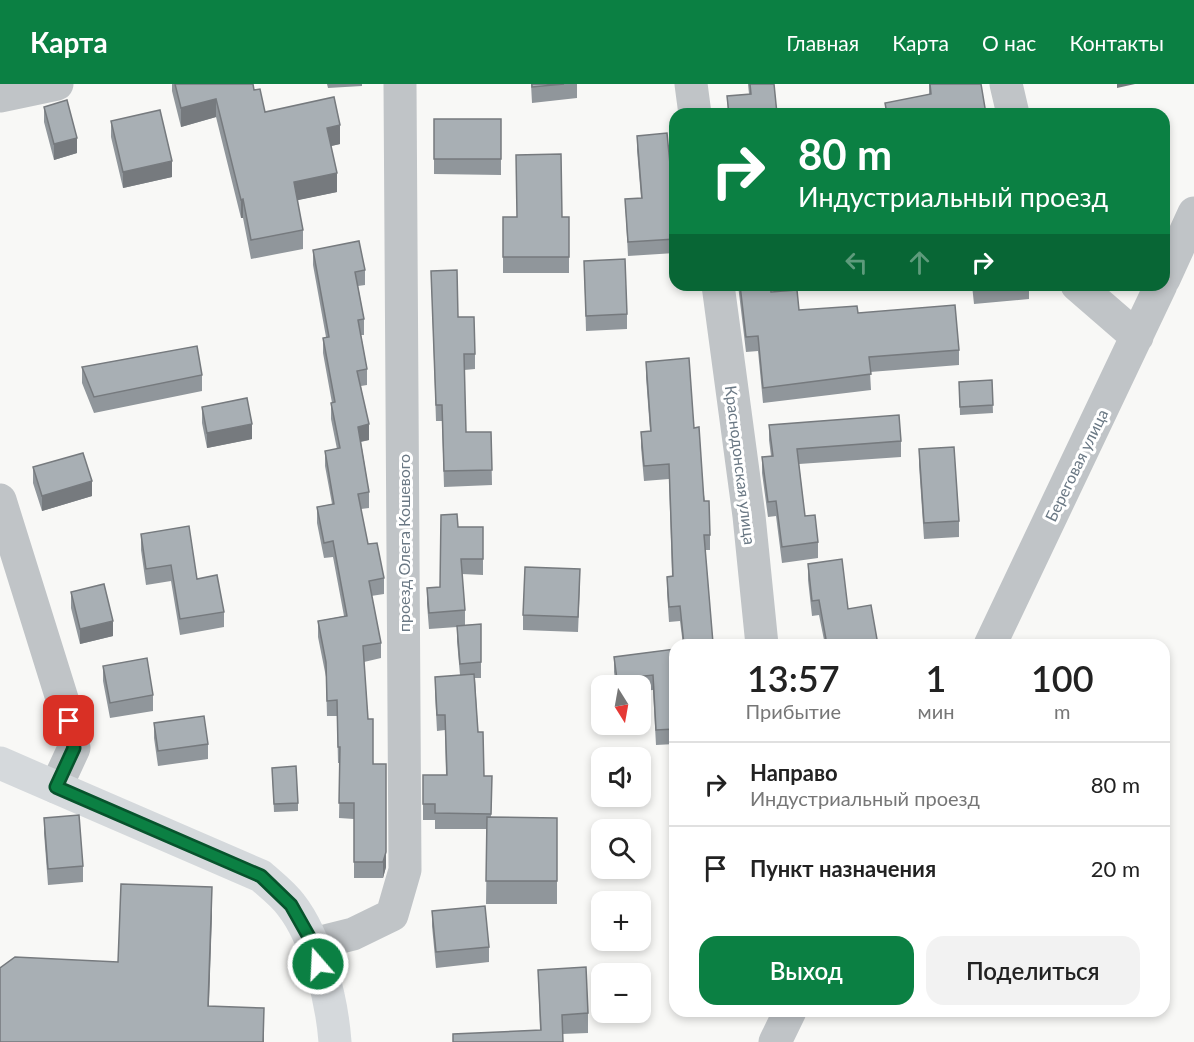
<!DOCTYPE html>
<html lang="ru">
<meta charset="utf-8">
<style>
body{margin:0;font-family:Lato,sans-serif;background:#f2f2f2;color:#222;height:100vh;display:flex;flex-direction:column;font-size:22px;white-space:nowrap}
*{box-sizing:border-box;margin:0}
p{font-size:20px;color:#767676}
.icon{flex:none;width:33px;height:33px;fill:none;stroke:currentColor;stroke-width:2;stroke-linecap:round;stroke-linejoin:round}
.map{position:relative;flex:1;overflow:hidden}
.side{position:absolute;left:669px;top:555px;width:501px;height:378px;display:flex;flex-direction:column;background:#fff;border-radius:18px;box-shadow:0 3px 9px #0003}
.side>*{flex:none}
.guide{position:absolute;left:669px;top:24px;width:501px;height:183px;border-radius:18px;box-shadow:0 3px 9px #0003;background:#0b8043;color:#fff;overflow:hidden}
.needle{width:39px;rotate:169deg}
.controls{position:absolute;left:591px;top:591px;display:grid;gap:12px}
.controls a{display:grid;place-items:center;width:60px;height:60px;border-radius:12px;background:#fff;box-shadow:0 3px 9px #0003;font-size:30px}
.pin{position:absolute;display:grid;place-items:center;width:51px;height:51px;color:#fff;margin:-26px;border-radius:12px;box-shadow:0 3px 9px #0006}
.me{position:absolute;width:66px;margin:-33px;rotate:341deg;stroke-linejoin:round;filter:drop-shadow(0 0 4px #0008)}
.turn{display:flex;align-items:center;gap:21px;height:126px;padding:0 30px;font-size:27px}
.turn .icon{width:78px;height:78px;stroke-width:2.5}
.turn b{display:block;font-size:42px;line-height:51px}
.lanes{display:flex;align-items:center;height:57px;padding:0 30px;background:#0003;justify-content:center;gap:30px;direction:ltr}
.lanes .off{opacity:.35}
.eta{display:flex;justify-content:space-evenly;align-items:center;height:102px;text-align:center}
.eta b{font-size:36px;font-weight:600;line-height:42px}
.action{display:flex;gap:12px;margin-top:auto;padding:12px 30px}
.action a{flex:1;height:69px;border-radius:18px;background:#0b8043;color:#fff;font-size:24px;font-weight:600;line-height:69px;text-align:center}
.action a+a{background:#f2f2f2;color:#222}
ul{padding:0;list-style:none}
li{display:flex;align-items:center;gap:18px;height:84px;padding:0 30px;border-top:2px solid #e0e0e0}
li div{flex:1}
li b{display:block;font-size:22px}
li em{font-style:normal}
header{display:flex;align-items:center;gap:36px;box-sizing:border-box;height:84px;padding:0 30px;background:#0b8043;color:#fff}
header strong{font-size:28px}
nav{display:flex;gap:33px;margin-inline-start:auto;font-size:21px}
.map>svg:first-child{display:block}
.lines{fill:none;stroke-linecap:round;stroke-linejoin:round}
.minor{stroke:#c0c4c7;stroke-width:33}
.major{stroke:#d5d9dc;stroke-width:33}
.wall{fill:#90969b}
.shaded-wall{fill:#767a7e}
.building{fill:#a8afb4;stroke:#767a7e;stroke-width:1.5}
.route-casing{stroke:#07532c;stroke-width:15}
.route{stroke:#0b8043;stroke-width:10}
.labels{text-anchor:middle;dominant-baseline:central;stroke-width:6;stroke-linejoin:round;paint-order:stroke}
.street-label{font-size:16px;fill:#6a7884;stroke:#fff}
</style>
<header>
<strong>Карта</strong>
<nav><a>Главная</a><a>Карта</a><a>О нас</a><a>Контакты</a></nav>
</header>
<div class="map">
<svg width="1194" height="958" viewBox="0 0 1194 958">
<rect width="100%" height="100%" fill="#f8f8f6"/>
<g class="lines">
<!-- minor -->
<path class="minor" d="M 691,0 L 695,30
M 1006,0 L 1013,30
M 0,12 L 57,0
M 1164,195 L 1194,129
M 718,201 L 749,432 L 762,561
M 1077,201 L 1137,253
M 0,416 L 69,637 L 74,664 L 56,703
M 990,561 L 1161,201
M 313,860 L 353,850 L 392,831 L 405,786 L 400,0
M 775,958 L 790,927"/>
<!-- major -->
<path class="major" d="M 0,679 L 261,792 C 271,801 283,810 291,821 C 317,854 332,917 335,958"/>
</g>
<!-- wall -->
<path class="wall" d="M 172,0 L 253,0 L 254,6 L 265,28 L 340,60 L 331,62 L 337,108 L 297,116 L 303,146 L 303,165 L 251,175 L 243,134 L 241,134 L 216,33 L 181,43 L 172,7 Z
M 327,0 L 362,0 L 362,2 L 328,4 Z
M 531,0 L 577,0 L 577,14 L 532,19 Z
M 748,0 L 774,0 L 777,30 L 728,30 L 727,12 L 749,10 Z
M 929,0 L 981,0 L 986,30 L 885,30 L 885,19 L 929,11 Z
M 44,23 L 77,69 L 54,76 L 44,38 Z
M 434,35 L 501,35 L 501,91 L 434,90 Z
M 111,37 L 172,93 L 123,104 L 111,53 Z
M 637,52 L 673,111 L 675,111 L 675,169 L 628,172 L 625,115 L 641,114 L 637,66 Z
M 503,133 L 569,133 L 569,189 L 503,189 Z
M 313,166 L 365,186 L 365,201 L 358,202 L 364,235 L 364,251 L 361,251 L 367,285 L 367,301 L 361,302 L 369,356 L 361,358 L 369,408 L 369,424 L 361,425 L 368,460 L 384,494 L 384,510 L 371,512 L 381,559 L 381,574 L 364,578 L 368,635 L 386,783 L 383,794 L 354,794 L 354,735 L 339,734 L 340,679 L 338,679 L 337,632 L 327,632 L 326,593 L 318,553 L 318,537 L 344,532 L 333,473 L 324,474 L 317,439 L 317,423 L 332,420 L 325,382 L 325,367 L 337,365 L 331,335 L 331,319 L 332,319 L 323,269 L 323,254 L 326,253 L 313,181 Z
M 584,177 L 627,230 L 627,245 L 586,247 Z
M 431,187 L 458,233 L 475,270 L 475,285 L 464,286 L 466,348 L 491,348 L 492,401 L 444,403 L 442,337 L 436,337 Z
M 738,201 L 770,201 L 771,208 L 799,226 L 858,229 L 959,266 L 959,281 L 870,288 L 871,306 L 763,319 L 758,267 L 746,268 Z
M 972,201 L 1029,201 L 1029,215 L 974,220 Z
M 646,278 L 694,344 L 710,451 L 710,466 L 705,466 L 713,559 L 724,561 L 683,561 L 680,537 L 669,538 L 667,508 L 667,493 L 672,492 L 669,395 L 644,397 L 641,363 L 641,348 L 650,347 L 646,293 Z
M 82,283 L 202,291 L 202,307 L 94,329 L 82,299 Z
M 992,296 L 993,329 L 960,331 L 959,298 Z
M 202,323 L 252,355 L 207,364 L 202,339 Z
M 769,341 L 901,357 L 901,373 L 799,380 L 805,432 L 818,458 L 818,474 L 782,479 L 776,432 L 768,433 L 762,389 L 762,373 L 771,372 L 769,356 Z
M 919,365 L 959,437 L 959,453 L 924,455 L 919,381 Z
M 33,383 L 92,412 L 42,427 L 33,399 Z
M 458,443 L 483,443 L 483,491 L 462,490 L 465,526 L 465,541 L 481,540 L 481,594 L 475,594 L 478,648 L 484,692 L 492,692 L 491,733 L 557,734 L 557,820 L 486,820 L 487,745 L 435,745 L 435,736 L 423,736 L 423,691 L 446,691 L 445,646 L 437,647 L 435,609 L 435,593 L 460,591 L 457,557 L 457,543 L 429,545 L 427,520 L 427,504 L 440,503 Z
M 141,450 L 197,495 L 224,528 L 224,543 L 180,551 L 171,497 L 146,501 L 141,466 Z
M 808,480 L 848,525 L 878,561 L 825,561 L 819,531 L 812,532 L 808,496 Z
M 580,500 L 578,548 L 523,546 L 523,531 Z
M 71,508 L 113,552 L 80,560 L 71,524 Z
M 675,565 L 675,660 L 656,661 L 653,606 L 640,607 L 640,602 L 616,602 L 614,588 L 614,573 Z
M 103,582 L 153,611 L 153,627 L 110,634 L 103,597 Z
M 154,639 L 208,660 L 208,675 L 158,682 L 154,654 Z
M 272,684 L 298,719 L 298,727 L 274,728 Z
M 44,734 L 83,782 L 83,798 L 48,801 L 44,749 Z
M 432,827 L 489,863 L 489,878 L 436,884 L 432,842 Z
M 538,886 L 588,929 L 588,949 L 562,950 L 540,946 Z"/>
<!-- shaded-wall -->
<path class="shaded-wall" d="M 1117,0 L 1135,0 L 1117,4 Z
M 216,15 L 216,33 L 181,43 L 181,24 Z
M 340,41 L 340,60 L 327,63 L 327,44 Z
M 77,54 L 77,69 L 54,76 L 54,60 Z
M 172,77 L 172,93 L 123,104 L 123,88 Z
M 337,89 L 337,108 L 294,117 L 294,98 Z
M 243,115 L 243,134 L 241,134 L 241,116 Z
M 252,340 L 252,355 L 207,364 L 207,349 Z
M 369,340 L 369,356 L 358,358 L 358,343 Z
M 92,397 L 92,412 L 42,427 L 42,412 Z
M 113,537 L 113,552 L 80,560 L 80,545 Z
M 386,768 L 386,783 L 383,794 L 383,778 Z
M 212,803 L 212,831 L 208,949 L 208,922 Z
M 264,924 L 264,958 L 263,958 Z"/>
<!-- building -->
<path class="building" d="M 175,0 L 253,0 L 254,6 L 260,5 L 265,28 L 334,13 L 340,41 L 327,44 L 337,89 L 294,98 L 303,146 L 251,156 L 243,115 L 241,116 L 216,15 L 181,24 Z
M 532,0 L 564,0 L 532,3 Z
M 750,0 L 774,0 L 777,30 L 729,30 L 727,12 L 751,10 Z
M 930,0 L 981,0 L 986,30 L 887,30 L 885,19 L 931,10 Z
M 67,16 L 77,54 L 54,60 L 44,23 Z
M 160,26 L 172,77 L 123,88 L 111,37 Z
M 434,35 L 501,35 L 501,75 L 434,75 Z
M 667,49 L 673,111 L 675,111 L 675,155 L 628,158 L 625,115 L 642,114 L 637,52 Z
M 561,70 L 562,133 L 569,133 L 569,173 L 503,173 L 503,133 L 517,133 L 516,71 Z
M 359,157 L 365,186 L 355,188 L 364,235 L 358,236 L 367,285 L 357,287 L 369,340 L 358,343 L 369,408 L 358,410 L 368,460 L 377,459 L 384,494 L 369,497 L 381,559 L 363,562 L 368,635 L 373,635 L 373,680 L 386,680 L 386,768 L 383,778 L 354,778 L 354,719 L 339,719 L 340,663 L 338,663 L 337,616 L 327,617 L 326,578 L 318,537 L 347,532 L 333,457 L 324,459 L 317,423 L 334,420 L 325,367 L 340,364 L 331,319 L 335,318 L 323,254 L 329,253 L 313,166 Z
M 625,175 L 627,230 L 586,232 L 584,177 Z
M 457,186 L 458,233 L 474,233 L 475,270 L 464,270 L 466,348 L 491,348 L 492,386 L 444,387 L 442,321 L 436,321 L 431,187 Z
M 740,201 L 770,201 L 771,208 L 797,206 L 799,226 L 857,222 L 858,229 L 955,221 L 959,266 L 869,273 L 871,290 L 763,304 L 758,252 L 746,253 Z
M 974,201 L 1018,201 L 974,205 Z
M 197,262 L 202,291 L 94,313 L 82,283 Z
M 689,274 L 694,344 L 699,343 L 704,417 L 709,417 L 710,451 L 704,451 L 713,559 L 723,558 L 724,561 L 684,561 L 680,522 L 669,523 L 667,493 L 673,492 L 669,380 L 644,382 L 641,348 L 651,347 L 646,278 Z
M 992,296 L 993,321 L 960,323 L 959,298 Z
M 247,314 L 252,340 L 207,349 L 202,323 Z
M 899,331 L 901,357 L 797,365 L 805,432 L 815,431 L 818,458 L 782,463 L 776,417 L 768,418 L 762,373 L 773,372 L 769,341 Z
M 954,363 L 959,437 L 924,439 L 919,365 Z
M 83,369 L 92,397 L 42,412 L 33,383 Z
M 457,430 L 458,443 L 483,443 L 483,475 L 461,475 L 465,526 L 429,529 L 427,504 L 440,503 L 441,431 Z
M 189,442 L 197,495 L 217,491 L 224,528 L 180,535 L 171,481 L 146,485 L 141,450 Z
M 842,475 L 848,525 L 871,521 L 878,561 L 827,561 L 819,516 L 812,517 L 808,480 Z
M 525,483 L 580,485 L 578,533 L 523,531 Z
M 104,500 L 113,537 L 80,545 L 71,508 Z
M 481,540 L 481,578 L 460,580 L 457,542 Z
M 675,565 L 675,645 L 656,646 L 653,591 L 617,595 L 614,573 Z
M 147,574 L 153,611 L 110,619 L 103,582 Z
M 474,590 L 478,648 L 483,648 L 484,692 L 492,692 L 491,730 L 435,729 L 435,720 L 423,720 L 423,691 L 447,691 L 445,631 L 437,631 L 435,593 Z
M 204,632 L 208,660 L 158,667 L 154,639 Z
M 296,682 L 298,719 L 274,720 L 272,684 Z
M 79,731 L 83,782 L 48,785 L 44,734 Z
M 487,733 L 557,734 L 557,797 L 486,797 Z
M 121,800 L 212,803 L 208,922 L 264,924 L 263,958 L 0,958 L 0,884 L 15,873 L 118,878 Z
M 485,822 L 489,863 L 436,868 L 432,827 Z
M 586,883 L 588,929 L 562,931 L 563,958 L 453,958 L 453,950 L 541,946 L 538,886 Z"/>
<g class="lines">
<defs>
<path id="route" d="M 69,637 L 74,664 L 56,703 L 261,792 L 291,821 L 313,860 L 318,880"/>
</defs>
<!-- route casing -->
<use href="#route" class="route-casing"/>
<!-- route -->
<use href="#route" class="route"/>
</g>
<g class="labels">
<!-- street labels -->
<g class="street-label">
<text transform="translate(741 381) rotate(83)">Краснодонская улица</text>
<text transform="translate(1076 381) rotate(-64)">Береговая улица</text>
<text transform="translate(403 459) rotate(-90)">проезд Олега Кошевого</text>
</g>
</g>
</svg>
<div class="controls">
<a><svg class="needle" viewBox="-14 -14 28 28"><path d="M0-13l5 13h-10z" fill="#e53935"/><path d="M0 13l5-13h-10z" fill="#767676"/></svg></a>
<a><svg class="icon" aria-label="sound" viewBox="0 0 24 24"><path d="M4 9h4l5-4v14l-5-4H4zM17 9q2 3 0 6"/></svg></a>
<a><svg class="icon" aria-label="search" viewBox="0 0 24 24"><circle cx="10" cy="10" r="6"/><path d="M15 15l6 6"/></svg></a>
<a>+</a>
<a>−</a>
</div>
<div class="pin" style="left:69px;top:637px;background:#d93025"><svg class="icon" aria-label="arrive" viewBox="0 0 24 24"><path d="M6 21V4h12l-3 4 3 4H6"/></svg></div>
<svg class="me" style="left:318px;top:880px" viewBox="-20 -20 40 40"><circle r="17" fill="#0b8043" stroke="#fff" stroke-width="3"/><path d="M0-11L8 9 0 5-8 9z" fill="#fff"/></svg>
<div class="guide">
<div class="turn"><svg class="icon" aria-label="right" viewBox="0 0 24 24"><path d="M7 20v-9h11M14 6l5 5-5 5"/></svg><div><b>80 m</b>Индустриальный проезд</div></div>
<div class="lanes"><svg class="icon off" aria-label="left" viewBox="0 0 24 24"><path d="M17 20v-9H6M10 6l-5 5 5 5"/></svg><svg class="icon off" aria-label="ahead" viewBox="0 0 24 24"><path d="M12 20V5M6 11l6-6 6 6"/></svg><svg class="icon" aria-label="right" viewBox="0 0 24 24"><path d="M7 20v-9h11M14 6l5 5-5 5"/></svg></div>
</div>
<section class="side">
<div class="eta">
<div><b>13:57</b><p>Прибытие</p></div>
<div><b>1</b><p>мин</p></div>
<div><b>100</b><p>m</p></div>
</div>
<ul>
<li><svg class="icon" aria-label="right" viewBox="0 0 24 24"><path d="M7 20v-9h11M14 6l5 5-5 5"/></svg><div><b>Направо</b><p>Индустриальный проезд</p></div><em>80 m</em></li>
<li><svg class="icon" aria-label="arrive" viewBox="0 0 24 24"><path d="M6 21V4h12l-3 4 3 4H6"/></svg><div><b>Пункт назначения</b></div><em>20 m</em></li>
</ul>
<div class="action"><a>Выход</a><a>Поделиться</a></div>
</section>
</div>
